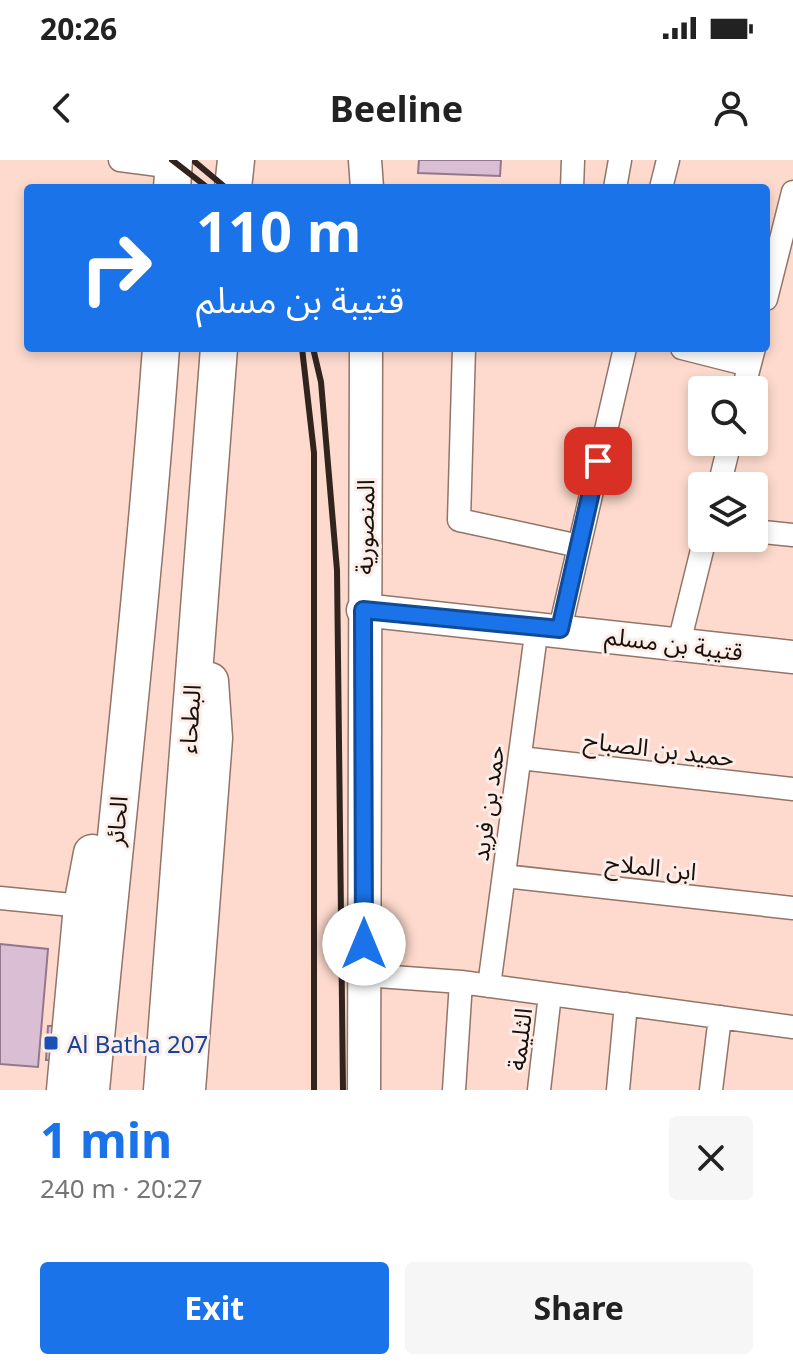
<!DOCTYPE html>
<meta charset="utf-8">
<style>
body{margin:0;font-family:"Noto Sans","Noto Sans Arabic",sans-serif;background:#f6f6f6;color:#222;height:100vh;display:flex;flex-direction:column;font-size:30px;white-space:nowrap}
*{box-sizing:border-box;margin:0}
p{font-size:26px;color:#767676}
.icon{flex:none;width:44px;height:44px;fill:none;stroke:currentColor;stroke-width:2;stroke-linecap:round;stroke-linejoin:round}
.map{position:relative;height:930px;overflow:hidden}
.details{display:flex;flex-direction:column;background:#fff;flex:1}
.details>*{flex:none}
.top-card{position:absolute;left:24px;top:24px;width:746px;height:168px;border-radius:8px;box-shadow:0 4px 12px #0003;background:#1a73e8;color:#fff;overflow:hidden}
.fabs{position:absolute;left:688px;top:216px;display:grid;gap:16px}
.fabs a{display:grid;place-items:center;width:80px;height:80px;border-radius:8px;background:#fff;box-shadow:0 4px 12px #0003;font-size:40px}
.pin{position:absolute;display:grid;place-items:center;width:68px;height:68px;color:#fff;margin:-34px;border-radius:16px;box-shadow:0 4px 12px #0006}
.me{position:absolute;width:88px;margin:-44px;rotate:0deg;stroke-linejoin:round;filter:drop-shadow(0 0 6px #0008)}
.turn{display:flex;align-items:center;gap:28px;height:168px;padding:0 40px;font-size:36px}
.turn .icon{width:104px;height:104px;stroke-width:2.5}
.turn b{display:block;font-size:56px;line-height:68px}
.round{display:grid;place-items:center;flex:none;width:84px;height:84px;border-radius:8px;background:#f6f6f6}
.head{display:flex;align-items:center;justify-content:space-between;height:136px;padding:0 40px}
h1{font-size:48px;font-weight:700;line-height:60px;color:#1a73e8}
.button{display:flex;gap:16px;margin-top:auto;padding:16px 40px}
.button a{flex:1;height:92px;border-radius:8px;background:#1a73e8;color:#fff;font-size:32px;font-weight:700;line-height:92px;text-align:center}
.button a+a{background:#f6f6f6;color:#222}
.status{display:flex;justify-content:space-between;align-items:center;height:56px;padding:0 40px;background:#fff;direction:ltr}
.status svg{height:22px;fill:currentColor}
header{display:flex;justify-content:space-between;align-items:center;height:104px;padding:0 40px;background:#fff;font-size:36px;font-weight:700}
.map>svg:first-child{display:block}
.building{fill:#dabed4;stroke:#91788c;stroke-width:2}
.lines{fill:none;stroke-linecap:round;stroke-linejoin:round}
.street-casing{stroke:#937468;stroke-width:25}
.secondary-casing{stroke:#937468;stroke-width:35}
.primary-casing{stroke:#937468;stroke-width:39}
.street{stroke:#fff;stroke-width:22}
.secondary{stroke:#fff;stroke-width:32}
.primary{stroke:#fff;stroke-width:36}
.rail{stroke:#31241e;stroke-width:6}
.route-casing{stroke:#114b97;stroke-width:20}
.route{stroke:#1a73e8;stroke-width:14}
.transit-dot{fill:#1a4fb4;stroke:#fbede7;stroke-width:3}
.labels{text-anchor:middle;dominant-baseline:central;stroke-width:6;stroke-linejoin:round;paint-order:stroke}
.street-label{font-size:24px;fill:#1a0f0a;stroke:#fbede7}
.transit-label{font-size:24px;fill:#164399;stroke:#fbede7;text-anchor:start}
</style>
<div class="status"><b>20:26</b><svg viewBox="0 0 49 12"><path d="M0 12V9h3v3zM5 12V6h3v6zM10 12V3h3v9zM15 12V0h3v12zM26 1h20v11H26zM47 4h2v5h-2z"/></svg></div>
<header><svg class="icon" aria-label="back" viewBox="0 0 24 24"><path d="M15 5l-7 7 7 7"/></svg>Beeline<svg class="icon" aria-label="person" viewBox="0 0 24 24"><circle cx="12" cy="8" r="4"/><path d="M4 21q1-7 8-7t8 7"/></svg></header>
<div class="map">
<svg width="793" height="930" viewBox="0 0 793 930">
<rect width="100%" height="100%" fill="#fddacd"/>
<!-- building -->
<path class="building" d="M 419,0 L 501,0 L 500,16 L 418,13 Z
M 0,784 L 48,789 L 38,907 L 0,904 Z
M 48,866 L 57,866 L 54,900 L 46,900 Z"/>
<g class="lines">
<defs>
<path id="street" d="M 120,0 L 174,7
M 572,28 L 573,0
M 615,28 L 620,0
M 661,28 L 668,0
M 766,139 L 793,32
M 464,188 L 459,360 L 579,386
M 682,188 L 749,205
M 743,230 L 754,188
M 719,326 L 730,282
M 754,371 L 793,375
M 560,469 L 625,188
M 679,483 L 705,378
M 520,598 L 793,629
M 504,716 L 793,748
M 0,738 L 82,746
M 364,815 L 461,822 L 793,867
M 489,826 L 537,467
M 454,930 L 461,822
M 539,930 L 550,834
M 618,930 L 626,844
M 711,930 L 720,857"/>
<path id="secondary" d="M 365,0 L 367,28
M 363,450 L 793,497
M 364,930 L 366,188"/>
<path id="primary" d="M 172,28 L 174,0
M 233,28 L 236,0
M 65,930 L 82,746 L 92,693
M 91,930 C 114,683 143,436 161,188
M 162,930 L 219,188
M 187,930 L 214,578 L 210,521"/>
</defs>
<!-- street casing -->
<use href="#street" class="street-casing"/>
<!-- secondary casing -->
<use href="#secondary" class="secondary-casing"/>
<!-- primary casing -->
<use href="#primary" class="primary-casing"/>
<!-- street -->
<use href="#street" class="street"/>
<!-- secondary -->
<use href="#secondary" class="secondary"/>
<!-- primary -->
<use href="#primary" class="primary"/>
<!-- rail -->
<path class="rail" d="M 172,0 L 208,28
M 195,2 L 226,28
M 302,188 L 314,293 L 314,930
M 313,188 L 321,222 L 337,410 L 343,930"/>
</g>
<g class="lines">
<defs>
<path id="route" d="M 364,784 L 363,450 L 560,469 L 598,301"/>
</defs>
<!-- route casing -->
<use href="#route" class="route-casing"/>
<!-- route -->
<use href="#route" class="route"/>
</g>
<!-- markers -->
<rect class="transit-dot" x="43" y="875" width="16" height="16" rx="4"/>
<g class="labels">
<!-- street labels -->
<g class="street-label">
<text transform="translate(364 367) rotate(-89)">المنصورية</text>
<text transform="translate(674 483) rotate(7)">قتيبة بن مسلم</text>
<text transform="translate(189 559) rotate(-86)">البطحاء</text>
<text transform="translate(659 588) rotate(7)">حميد بن الصباح</text>
<text transform="translate(487 643) rotate(-82)">حمد بن فريد</text>
<text transform="translate(116 661) rotate(-85)">الحائر</text>
<text transform="translate(651 706) rotate(6)">ابن الملاح</text>
<text transform="translate(519 879) rotate(-83)">الثليمة</text>
</g>
<!-- transit labels -->
<g class="transit-label">
<text x="67" y="883">Al Batha 207</text>
</g>
</g>
</svg>
<div class="fabs">
<a><svg class="icon" aria-label="search" viewBox="0 0 24 24"><circle cx="10" cy="10" r="6"/><path d="M15 15l6 6"/></svg></a>
<a><svg class="icon" aria-label="layers" viewBox="0 0 24 24"><path d="M12 4l9 5-9 5-9-5zM3 14l9 5 9-5"/></svg></a>
</div>
<div class="pin" style="left:598px;top:301px;background:#d93025"><svg class="icon" aria-label="arrive" viewBox="0 0 24 24"><path d="M6 21V4h12l-3 4 3 4H6"/></svg></div>
<svg class="me" style="left:364px;top:784px" viewBox="-20 -20 40 40"><circle r="19" fill="#fff"/><path d="M0-13L10 11 0 6-10 11z" fill="#1a73e8"/></svg>
<div class="top-card">
<div class="turn"><svg class="icon" aria-label="right" viewBox="0 0 24 24"><path d="M7 20v-9h11M14 6l5 5-5 5"/></svg><div><b>110 m</b>قتيبة بن مسلم</div></div>
</div>
</div>
<section class="details">
<div class="head"><div><h1>1 min</h1><p>240 m · 20:27</p></div><a class="round"><svg class="icon" aria-label="close" viewBox="0 0 24 24"><path d="M6 6l12 12M18 6L6 18"/></svg></a></div>
<div class="button"><a>Exit</a><a>Share</a></div>
</section>
